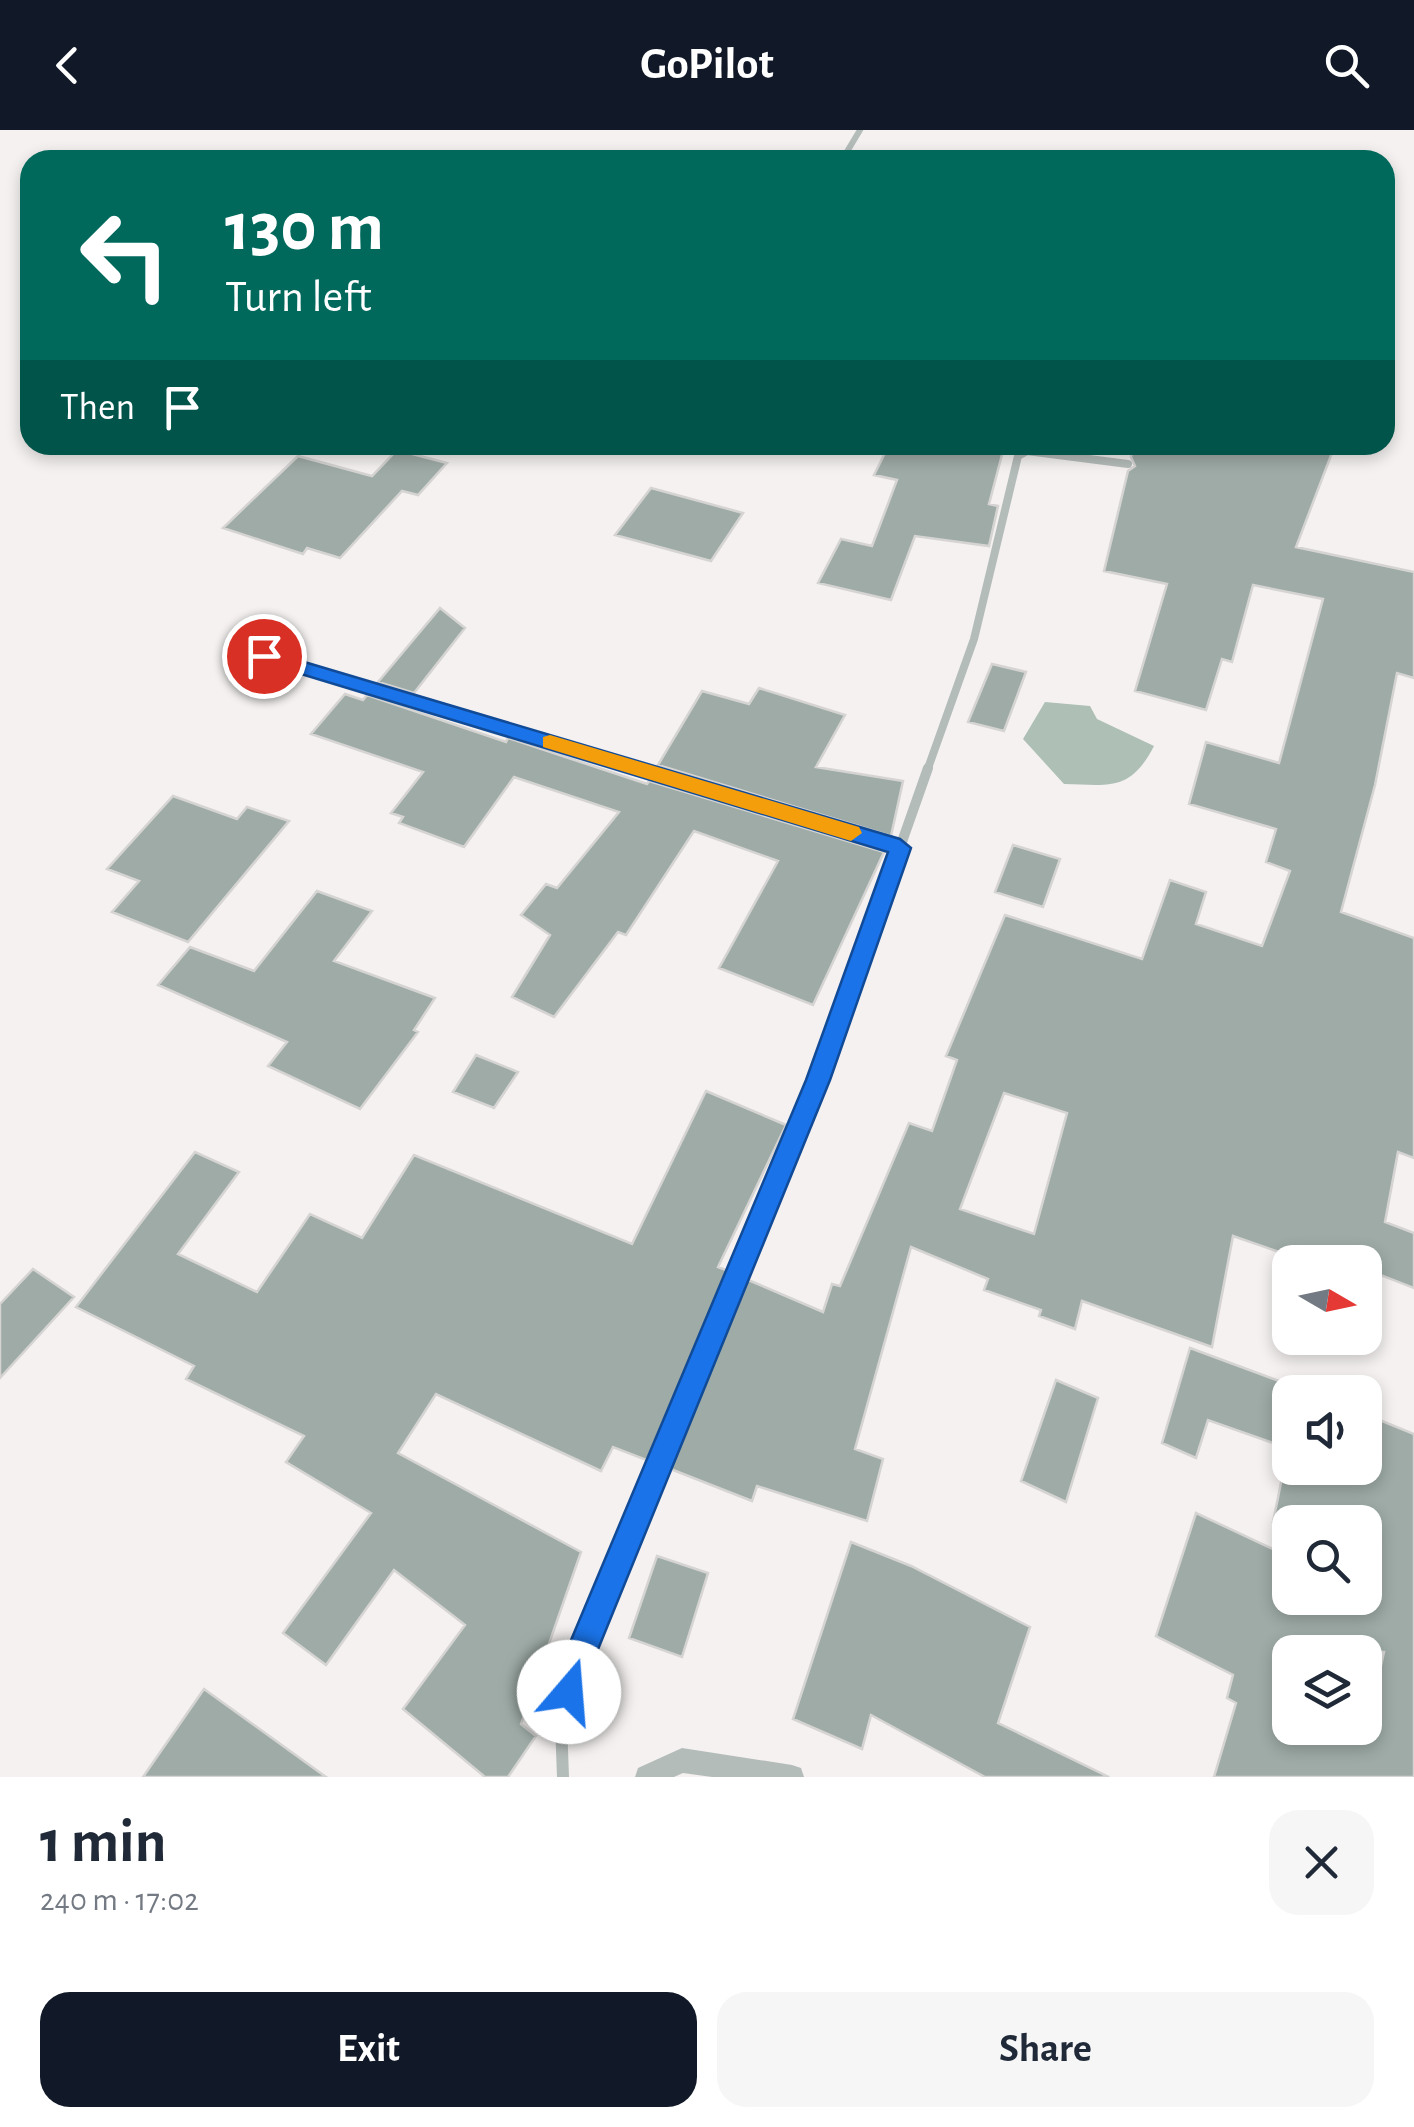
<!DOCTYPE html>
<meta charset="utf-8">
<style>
body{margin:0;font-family:"Alegreya Sans",sans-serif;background:#f6f6f7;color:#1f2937;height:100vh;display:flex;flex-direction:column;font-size:38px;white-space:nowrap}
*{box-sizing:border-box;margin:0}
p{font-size:32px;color:#747a83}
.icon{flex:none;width:55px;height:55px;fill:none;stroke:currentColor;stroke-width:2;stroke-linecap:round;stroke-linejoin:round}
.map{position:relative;height:1647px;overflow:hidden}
.side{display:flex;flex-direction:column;background:#fff;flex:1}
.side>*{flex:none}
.hud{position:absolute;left:20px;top:20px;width:1375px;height:305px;border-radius:30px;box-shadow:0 5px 15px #0003;background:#00695c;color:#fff;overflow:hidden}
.needle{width:65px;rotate:99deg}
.tools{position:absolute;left:1272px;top:1115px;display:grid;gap:20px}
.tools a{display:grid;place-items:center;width:110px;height:110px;border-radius:20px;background:#fff;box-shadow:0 5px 15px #0003;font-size:50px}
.pin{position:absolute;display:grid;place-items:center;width:85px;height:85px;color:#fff;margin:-42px;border:5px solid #fff;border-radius:50%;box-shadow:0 2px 10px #0007}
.me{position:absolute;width:110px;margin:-55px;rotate:18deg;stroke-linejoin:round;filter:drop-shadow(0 0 8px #0008)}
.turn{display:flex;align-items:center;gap:35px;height:210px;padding:0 40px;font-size:45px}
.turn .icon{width:130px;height:130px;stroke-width:2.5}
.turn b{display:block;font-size:70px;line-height:85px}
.then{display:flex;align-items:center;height:95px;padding:0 40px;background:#0003;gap:20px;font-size:38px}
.round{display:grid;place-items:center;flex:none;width:105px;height:105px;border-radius:30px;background:#f6f6f7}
.head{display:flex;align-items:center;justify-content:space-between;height:170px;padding:0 40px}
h1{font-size:60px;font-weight:700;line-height:75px}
.button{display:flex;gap:20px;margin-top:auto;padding:20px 40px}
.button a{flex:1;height:115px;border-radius:30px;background:#111827;color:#fff;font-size:40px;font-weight:700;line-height:115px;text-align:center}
.button a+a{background:#f6f6f7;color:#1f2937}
header{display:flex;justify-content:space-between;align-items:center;height:130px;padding:0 40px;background:#111827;color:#fff;font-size:45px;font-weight:700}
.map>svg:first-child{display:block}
.water{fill:#aebfb6}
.building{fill:#9eaba6;stroke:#d5d4d3;stroke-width:2.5;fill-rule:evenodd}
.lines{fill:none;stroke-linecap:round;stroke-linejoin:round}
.minor-far3{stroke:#b4bcb9;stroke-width:6}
.minor-far2{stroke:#b4bcb9;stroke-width:8}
.minor-far1{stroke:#b4bcb9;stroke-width:10}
.minor{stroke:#b4bcb9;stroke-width:12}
.tertiary{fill:#b4bcb9;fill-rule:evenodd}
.route{fill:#1a73e8;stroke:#114b97;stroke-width:2.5}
.slow{fill:#f59e0b}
</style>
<header><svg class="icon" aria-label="back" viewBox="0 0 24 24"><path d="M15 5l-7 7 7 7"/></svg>GoPilot<svg class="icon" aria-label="search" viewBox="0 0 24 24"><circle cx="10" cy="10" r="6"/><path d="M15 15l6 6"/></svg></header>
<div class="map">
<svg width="1414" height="1647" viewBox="0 0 1414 1647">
<rect width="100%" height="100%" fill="#f4f1f0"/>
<!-- water -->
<path class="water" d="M 1045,572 L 1090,576 L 1097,589 L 1154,616 C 1130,662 1110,655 1064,654 L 1023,609 Z"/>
<!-- building -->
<path class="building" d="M 889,315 L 965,315 L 1003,321 L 989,374 L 998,376 L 989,416 L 915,406 L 891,470 L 818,453 L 841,409 L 872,416 L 897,350 L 874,345 Z
M 1134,315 L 1335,315 L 1296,417 L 1414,442 L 1414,548 L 1397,543 L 1375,655 L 1341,782 L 1414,808 L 1414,1028 L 1398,1022 L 1385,1092 L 1414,1103 L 1414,1158 L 1365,1139 L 1365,1132 L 1308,1132 L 1233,1106 L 1212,1217 L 1082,1171 L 1075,1199 L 1039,1186 L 1041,1180 L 984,1160 L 988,1149 L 911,1117 L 855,1319 L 883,1329 L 867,1391 L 757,1356 L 752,1371 L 668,1338 L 746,1149 L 823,1182 L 832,1154 L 840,1156 L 909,993 L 932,1001 L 957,930 L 946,926 L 1005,785 L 1142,829 L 1170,750 L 1206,762 L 1196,794 L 1262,816 L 1290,741 L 1266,732 L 1276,699 L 1189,674 L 1206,612 L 1279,633 L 1323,469 L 1253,455 L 1232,532 L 1222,529 L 1206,580 L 1135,561 L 1167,454 L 1104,441 L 1128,341 L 1135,336 L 1131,327 ZM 1004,963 L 1067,983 L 1034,1104 L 960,1079 Z
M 397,320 L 447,333 L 418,365 L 402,361 L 340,428 L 307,418 L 303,424 L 223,398 L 298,326 L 372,346 Z
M 651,358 L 743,383 L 711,431 L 615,405 Z
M 440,478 L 465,498 L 414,563 L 378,552 Z
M 992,534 L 1026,542 L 1004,601 L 968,592 Z
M 759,558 L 845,585 L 816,637 L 903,651 L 891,706 L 658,635 L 702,561 L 749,574 Z
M 345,564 L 363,570 L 367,565 L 506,612 L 508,608 L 647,654 L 649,651 L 884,722 L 813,875 L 719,838 L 778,731 L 694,701 L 626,805 L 618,802 L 554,887 L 512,867 L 550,805 L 521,785 L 546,754 L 557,758 L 619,682 L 514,647 L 464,717 L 399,693 L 403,687 L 391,683 L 423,642 L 311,604 Z
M 173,666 L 237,689 L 247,677 L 289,691 L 188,812 L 112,782 L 139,751 L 107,739 Z
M 1013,715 L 1060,729 L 1043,777 L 995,762 Z
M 317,761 L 372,781 L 334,831 L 435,868 L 414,900 L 418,902 L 360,979 L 268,936 L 287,912 L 158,855 L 190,817 L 254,841 Z
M 476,925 L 518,942 L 494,978 L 453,962 Z
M 706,961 L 786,995 L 718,1137 L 728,1141 L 649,1331 L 613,1317 L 601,1341 L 436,1264 L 398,1323 L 581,1422 L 521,1594 L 536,1606 L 508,1647 L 485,1647 L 403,1579 L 465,1495 L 394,1440 L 326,1535 L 283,1503 L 371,1383 L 286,1332 L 304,1306 L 186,1249 L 194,1236 L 76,1177 L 195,1022 L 239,1042 L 178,1124 L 257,1162 L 310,1084 L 362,1108 L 414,1025 L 632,1114 Z
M 33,1139 L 74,1167 L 0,1248 L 0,1174 Z
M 1190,1218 L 1290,1255 L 1290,1319 L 1208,1290 L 1196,1328 L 1162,1313 Z
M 1056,1250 L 1098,1268 L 1066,1372 L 1021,1351 Z
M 1365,1284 L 1414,1304 L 1414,1647 L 1214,1647 L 1236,1573 L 1227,1568 L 1233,1545 L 1156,1506 L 1196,1383 L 1290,1427 L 1290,1468 L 1365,1468 L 1365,1392 L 1273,1392 L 1284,1338 L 1365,1338 ZM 1290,1522 L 1384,1522 L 1367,1598 L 1290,1598 Z
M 851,1412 L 911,1436 L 1030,1497 L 998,1593 L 1109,1647 L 985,1647 L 871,1585 L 862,1619 L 793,1589 Z
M 657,1426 L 708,1443 L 682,1527 L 629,1508 Z
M 204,1559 L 326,1647 L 143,1647 Z"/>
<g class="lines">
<!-- minor-far3 -->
<path class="minor-far3" d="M 842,30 L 860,0"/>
<!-- minor-far2 -->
<path class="minor-far2" d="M 265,526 L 645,641
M 927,641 L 974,509 L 1018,326 L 1027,321 L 1128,334"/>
<!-- minor-far1 -->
<path class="minor-far1" d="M 637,638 L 900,718
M 761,1088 L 818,950 L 928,638"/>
<!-- minor -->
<path class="minor" d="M 563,1647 L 561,1592 L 576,1534 L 762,1085"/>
<!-- tertiary -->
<path class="tertiary" d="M 682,1618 L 792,1635 L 801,1638 L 804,1647 L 712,1647 L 683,1643 L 674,1647 L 635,1647 L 638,1638 Z"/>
</g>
<!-- route -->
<path class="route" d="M 264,520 L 900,709 L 911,718 L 830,950 L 592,1534 L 580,1574 L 569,1578 L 558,1574 L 553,1562 L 561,1534 L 806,950 L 888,722 L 258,531 L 255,526 Z"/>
<!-- slow -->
<path class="slow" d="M 550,605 L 859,697 L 862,703 L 851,711 L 543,617 L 543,607 Z"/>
</svg>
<div class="tools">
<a><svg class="needle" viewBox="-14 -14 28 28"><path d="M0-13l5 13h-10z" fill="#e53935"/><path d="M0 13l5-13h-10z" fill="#747a83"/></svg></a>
<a><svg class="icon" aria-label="sound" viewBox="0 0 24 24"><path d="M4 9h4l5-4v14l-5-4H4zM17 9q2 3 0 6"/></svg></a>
<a><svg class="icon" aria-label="search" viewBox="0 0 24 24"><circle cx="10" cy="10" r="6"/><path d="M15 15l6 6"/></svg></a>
<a><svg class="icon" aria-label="layers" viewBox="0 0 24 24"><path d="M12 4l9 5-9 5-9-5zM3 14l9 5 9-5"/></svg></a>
</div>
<div class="pin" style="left:264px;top:526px;background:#d93025"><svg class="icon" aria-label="arrive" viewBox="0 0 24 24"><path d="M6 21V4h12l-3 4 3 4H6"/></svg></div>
<svg class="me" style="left:569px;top:1562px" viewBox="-20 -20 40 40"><circle r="19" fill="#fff"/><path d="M0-13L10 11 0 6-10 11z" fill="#1a73e8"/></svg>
<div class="hud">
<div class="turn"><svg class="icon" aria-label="left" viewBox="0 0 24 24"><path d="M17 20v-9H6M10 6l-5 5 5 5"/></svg><div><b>130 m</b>Turn left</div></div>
<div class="then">Then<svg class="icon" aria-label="arrive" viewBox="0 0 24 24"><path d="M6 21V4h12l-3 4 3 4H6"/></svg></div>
</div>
</div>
<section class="side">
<div class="head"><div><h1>1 min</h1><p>240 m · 17:02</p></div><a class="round"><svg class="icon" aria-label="close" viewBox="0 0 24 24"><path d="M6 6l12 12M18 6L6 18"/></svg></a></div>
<div class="button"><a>Exit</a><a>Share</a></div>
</section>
